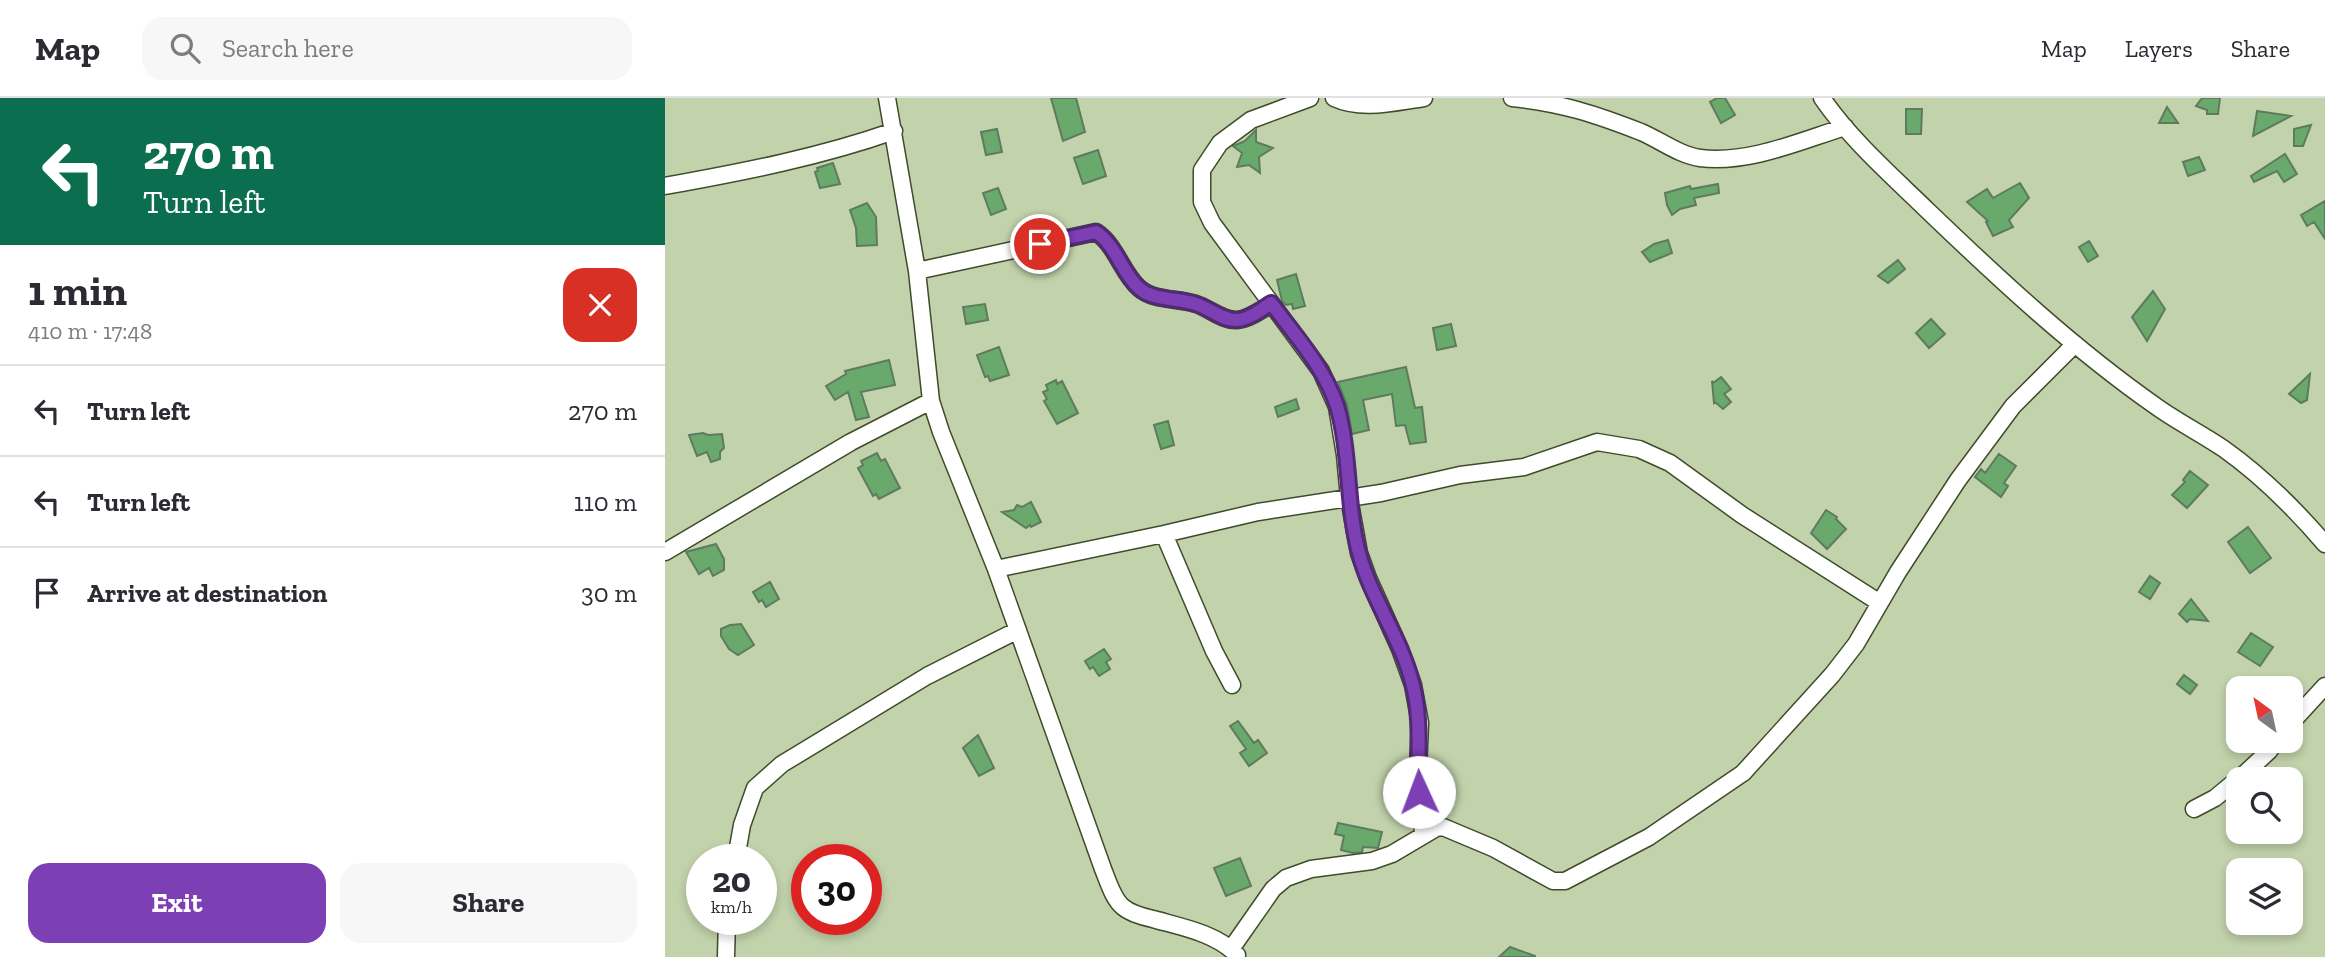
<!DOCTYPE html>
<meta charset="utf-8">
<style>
body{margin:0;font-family:"Zilla Slab",serif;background:#f7f7f7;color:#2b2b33;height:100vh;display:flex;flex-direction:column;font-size:26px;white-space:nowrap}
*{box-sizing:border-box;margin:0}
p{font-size:23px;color:#7c7c81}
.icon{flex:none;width:38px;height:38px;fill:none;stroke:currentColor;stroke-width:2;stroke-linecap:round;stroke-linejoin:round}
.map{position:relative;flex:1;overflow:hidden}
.panel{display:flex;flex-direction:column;background:#fff;width:665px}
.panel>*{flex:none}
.top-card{background:#0b6e4f;color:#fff;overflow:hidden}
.needle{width:46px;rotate:327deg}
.tools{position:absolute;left:1561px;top:578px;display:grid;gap:14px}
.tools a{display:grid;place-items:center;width:77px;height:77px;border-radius:14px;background:#fff;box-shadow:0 4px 10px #0003;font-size:35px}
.speed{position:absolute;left:21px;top:746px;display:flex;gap:14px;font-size:35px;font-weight:700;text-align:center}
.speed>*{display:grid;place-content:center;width:91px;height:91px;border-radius:50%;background:#fff;box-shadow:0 4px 10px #0003;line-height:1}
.speed small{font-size:18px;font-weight:400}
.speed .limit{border:10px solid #d22;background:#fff;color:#111}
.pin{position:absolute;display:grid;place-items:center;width:60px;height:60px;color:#fff;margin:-30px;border:4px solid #fff;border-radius:50%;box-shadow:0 2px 7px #0007}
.me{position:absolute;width:77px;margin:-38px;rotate:358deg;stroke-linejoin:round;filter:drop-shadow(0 0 5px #0008)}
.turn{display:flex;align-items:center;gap:24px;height:147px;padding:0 28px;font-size:32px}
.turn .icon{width:91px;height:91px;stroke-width:2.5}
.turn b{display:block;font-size:49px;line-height:60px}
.round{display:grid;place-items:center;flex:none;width:74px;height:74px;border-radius:21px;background:#f7f7f7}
.summary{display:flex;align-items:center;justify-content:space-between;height:119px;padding:0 28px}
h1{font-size:42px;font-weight:800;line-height:52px}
.button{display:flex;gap:14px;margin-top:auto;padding:14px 28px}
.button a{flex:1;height:80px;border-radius:21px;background:#7d3fb4;color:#fff;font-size:28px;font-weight:800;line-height:80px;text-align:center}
.button a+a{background:#f7f7f7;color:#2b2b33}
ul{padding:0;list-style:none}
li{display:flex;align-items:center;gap:21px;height:91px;padding:0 28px;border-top:2px solid #e1e1e2}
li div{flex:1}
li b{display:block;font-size:26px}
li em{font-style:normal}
header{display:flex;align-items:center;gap:42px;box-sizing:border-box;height:98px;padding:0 35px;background:#fff;border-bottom:2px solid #e1e1e2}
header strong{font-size:33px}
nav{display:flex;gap:38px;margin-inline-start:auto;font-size:24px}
.search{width:490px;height:63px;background:#f7f7f7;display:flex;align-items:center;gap:18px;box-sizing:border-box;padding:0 24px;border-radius:21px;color:#7c7c81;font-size:26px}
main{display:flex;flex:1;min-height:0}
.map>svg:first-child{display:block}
.building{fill:#69a96c;stroke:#5e7b5f;stroke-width:2}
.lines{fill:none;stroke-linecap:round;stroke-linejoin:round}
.minor-casing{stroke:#3f4b29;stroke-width:19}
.minor{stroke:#fff;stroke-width:16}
.route-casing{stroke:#512975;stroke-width:18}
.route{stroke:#7d3fb4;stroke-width:12}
</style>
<header>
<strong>Map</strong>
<div class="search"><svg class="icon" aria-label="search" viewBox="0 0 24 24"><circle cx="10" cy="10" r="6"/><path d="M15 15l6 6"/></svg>Search here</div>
<nav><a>Map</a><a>Layers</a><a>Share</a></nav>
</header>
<main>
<section class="panel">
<div class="top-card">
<div class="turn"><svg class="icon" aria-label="left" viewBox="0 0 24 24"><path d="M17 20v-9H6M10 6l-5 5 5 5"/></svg><div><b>270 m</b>Turn left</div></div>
</div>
<div class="summary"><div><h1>1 min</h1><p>410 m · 17:48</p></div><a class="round" style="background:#d93025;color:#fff"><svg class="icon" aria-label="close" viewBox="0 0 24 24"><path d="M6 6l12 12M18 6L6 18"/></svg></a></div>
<ul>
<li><svg class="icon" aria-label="left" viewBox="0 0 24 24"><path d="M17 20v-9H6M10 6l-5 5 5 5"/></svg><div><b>Turn left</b></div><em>270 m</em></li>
<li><svg class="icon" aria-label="left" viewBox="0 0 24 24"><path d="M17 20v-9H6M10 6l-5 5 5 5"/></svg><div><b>Turn left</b></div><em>110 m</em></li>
<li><svg class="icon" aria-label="arrive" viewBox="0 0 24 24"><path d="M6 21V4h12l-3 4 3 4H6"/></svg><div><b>Arrive at destination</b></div><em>30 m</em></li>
</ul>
<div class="button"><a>Exit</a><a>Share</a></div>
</section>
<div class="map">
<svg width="1660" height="859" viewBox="0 0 1660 859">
<rect width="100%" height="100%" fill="#c2d2ab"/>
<!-- building -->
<path class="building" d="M 386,0 L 411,0 L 420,34 L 398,43 Z
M 1052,0 L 1060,0 L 1070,17 L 1056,25 L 1045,4 Z
M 1537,0 L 1555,0 L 1553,16 L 1542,16 L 1542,12 L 1531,8 Z
M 1502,9 L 1513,25 L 1494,25 Z
M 1241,11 L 1257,11 L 1256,36 L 1241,36 Z
M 1592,13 L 1626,18 L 1588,38 Z
M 1646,27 L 1638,48 L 1629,48 L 1629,31 Z
M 332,31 L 337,54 L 321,57 L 316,34 Z
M 591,32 L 591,44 L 608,50 L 594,59 L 595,75 L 584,67 L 572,69 L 577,55 L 568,48 L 580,43 Z
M 433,52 L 441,78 L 418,86 L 409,60 Z
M 1620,56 L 1632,76 L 1619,84 L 1612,73 L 1589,84 L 1586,78 Z
M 1534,59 L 1540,72 L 1523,78 L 1518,64 Z
M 168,65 L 175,86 L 155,90 L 150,74 L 153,73 L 152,70 Z
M 1355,85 L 1364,100 L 1344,122 L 1348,129 L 1328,138 L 1321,124 L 1323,123 L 1302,104 L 1322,91 L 1328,100 Z
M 1053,86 L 1054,95 L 1029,100 L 1031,107 L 1015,111 L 1007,117 L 1002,107 L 1000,95 L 1025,88 L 1026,91 Z
M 333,90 L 341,111 L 326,117 L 318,95 Z
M 1660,103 L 1660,141 L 1649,124 L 1642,128 L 1636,117 Z
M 202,105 L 211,119 L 212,147 L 192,148 L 191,130 L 185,112 Z
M 1003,142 L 1007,155 L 985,164 L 977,154 L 989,146 Z
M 1424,143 L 1433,158 L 1423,164 L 1414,149 Z
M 1233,162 L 1240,171 L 1223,185 L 1213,178 Z
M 631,176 L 640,208 L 628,211 L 627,206 L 621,207 L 617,203 L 612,182 Z
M 1488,193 L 1500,211 L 1482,243 L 1467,219 Z
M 320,206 L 323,222 L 301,226 L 298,209 Z
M 1266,221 L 1280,236 L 1264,250 L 1251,235 Z
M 786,226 L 791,248 L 772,252 L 768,230 Z
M 334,249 L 344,277 L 325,283 L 323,278 L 320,279 L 312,257 Z
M 224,262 L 230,287 L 196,294 L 204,319 L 191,322 L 183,294 L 170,302 L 161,288 L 181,276 L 180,273 Z
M 741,269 L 750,310 L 757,309 L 761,344 L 745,346 L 740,327 L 731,328 L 727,296 L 698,302 L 704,332 L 687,336 L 682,307 L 673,284 Z
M 1645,276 L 1642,302 L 1636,305 L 1624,296 Z
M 1056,279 L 1066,291 L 1059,296 L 1066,304 L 1058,311 L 1050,304 L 1049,305 L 1047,283 L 1048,285 Z
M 391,282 L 392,286 L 397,283 L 413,315 L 392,326 L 379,303 L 382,301 L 378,294 L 383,292 L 381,287 Z
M 631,301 L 634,311 L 613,319 L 610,309 Z
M 503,323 L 509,347 L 496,351 L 489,327 Z
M 38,335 L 43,337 L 57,336 L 59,350 L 55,354 L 55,361 L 46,364 L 42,354 L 32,358 L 24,337 Z
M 212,355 L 216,363 L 220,361 L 235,390 L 214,401 L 211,396 L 208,398 L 193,370 L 198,367 L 196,363 Z
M 1334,356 L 1351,368 L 1339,385 L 1343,388 L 1336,399 L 1310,379 L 1316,371 L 1320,375 Z
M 1525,373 L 1543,387 L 1522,410 L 1507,397 L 1520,384 L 1518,382 Z
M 366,404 L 376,424 L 366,429 L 365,427 L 361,430 L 337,414 L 349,412 L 352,407 L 357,409 Z
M 1161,412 L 1172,419 L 1171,421 L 1181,431 L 1162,451 L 1146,435 Z
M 1583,429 L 1606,460 L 1585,475 L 1563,444 Z
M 51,446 L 59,461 L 59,472 L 48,478 L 44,470 L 34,476 L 21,454 Z
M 1485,478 L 1495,485 L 1485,501 L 1474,494 Z
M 105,484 L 114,501 L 101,509 L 97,502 L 94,504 L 88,494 Z
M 1526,501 L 1543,523 L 1525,521 L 1522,524 L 1514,516 Z
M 76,526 L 89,547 L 73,557 L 64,551 L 56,538 L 56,531 L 65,527 Z
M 1586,535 L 1608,549 L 1595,568 L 1573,554 Z
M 439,551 L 446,561 L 441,564 L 445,571 L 434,578 L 428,569 L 425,571 L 420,563 Z
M 1519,577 L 1532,587 L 1525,596 L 1512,586 Z
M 573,623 L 589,645 L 593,642 L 602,655 L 584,668 L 575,655 L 581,651 L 565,628 Z
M 313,637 L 329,670 L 314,678 L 298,650 Z
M 673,725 L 717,734 L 713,750 L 698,749 L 697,754 L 688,755 L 676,752 L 679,738 L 670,736 Z
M 575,760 L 586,788 L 561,798 L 549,770 Z
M 845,849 L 870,858 L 870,859 L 834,859 Z"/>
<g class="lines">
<defs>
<path id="minor" d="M 222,0 L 252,173 L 266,303 L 276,334 L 331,471 L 438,771 C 443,783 448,801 458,809 C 466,816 479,819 488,821 C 516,829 551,835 572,857
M 645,0 L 586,22 L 555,45 L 537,72 L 537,104 L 547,125 L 656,273 L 672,309 L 680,357 L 684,400 L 694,455 L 703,480 L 735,551 L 748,587 L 755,625 L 753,672 L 758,737
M 669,0 C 697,13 730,4 759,0
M 847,0 C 896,5 930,16 976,34 C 995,42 1014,57 1035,60 C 1084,66 1135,43 1180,29
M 1157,0 C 1185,41 1226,77 1262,112 C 1335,182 1409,251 1492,309 C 1513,324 1537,336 1559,351 C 1597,378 1630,411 1660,446
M 0,88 C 78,74 155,59 229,33
M 252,173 L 431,134 C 451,147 457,175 474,190 C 488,203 514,200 531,206 C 544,210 558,223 572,222 C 584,221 596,212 606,206
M 499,436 L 549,553 L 567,587
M 0,454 L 186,344 L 266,303
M 331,471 L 499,436 L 593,414 L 716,395 L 795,377 L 859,369 L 932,344 L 974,351 L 1005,365 L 1077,417 L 1215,505
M 1626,625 L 1660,588
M 1574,681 L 1604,653 L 1612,642
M 1529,711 L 1550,700 L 1573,681
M 71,761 L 77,727 L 90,690 L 117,666 L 262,578 L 353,532
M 566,851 L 608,791 L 621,780 L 646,771 L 707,763 L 727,756 L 771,730 L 778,729 L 828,750 L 888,783 L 900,783 L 984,739 L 1078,675 L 1167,577 L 1191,546 L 1233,474 L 1293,382 L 1348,308 L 1410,246
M 61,859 L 62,821"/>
</defs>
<!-- minor casing -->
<use href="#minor" class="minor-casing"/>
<!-- minor -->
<use href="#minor" class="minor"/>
</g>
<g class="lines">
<defs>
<path id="route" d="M 375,146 L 431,134 C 451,147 457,175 474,190 C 488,203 514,200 531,206 C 544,210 558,223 572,222 C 584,221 596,212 606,205 C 630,237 659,269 672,308 C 686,355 681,407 694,455 C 706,501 737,541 748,588 C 757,623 752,658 754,694"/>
</defs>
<!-- route casing -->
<use href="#route" class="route-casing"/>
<!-- route -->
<use href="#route" class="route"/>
</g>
</svg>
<div class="tools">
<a><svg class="needle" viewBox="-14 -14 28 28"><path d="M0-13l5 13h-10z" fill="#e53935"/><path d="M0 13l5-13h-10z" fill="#7c7c81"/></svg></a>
<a><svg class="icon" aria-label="search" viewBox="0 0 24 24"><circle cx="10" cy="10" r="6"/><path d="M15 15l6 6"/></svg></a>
<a><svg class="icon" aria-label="layers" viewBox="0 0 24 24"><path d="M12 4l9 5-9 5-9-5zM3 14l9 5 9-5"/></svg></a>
</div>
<div class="speed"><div>20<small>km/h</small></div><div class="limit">30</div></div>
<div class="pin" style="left:375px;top:146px;background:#d93025"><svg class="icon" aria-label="arrive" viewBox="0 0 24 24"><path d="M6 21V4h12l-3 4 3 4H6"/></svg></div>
<svg class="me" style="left:754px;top:694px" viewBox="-20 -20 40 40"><circle r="19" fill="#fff"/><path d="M0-13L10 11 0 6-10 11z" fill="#7d3fb4"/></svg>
</div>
</main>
